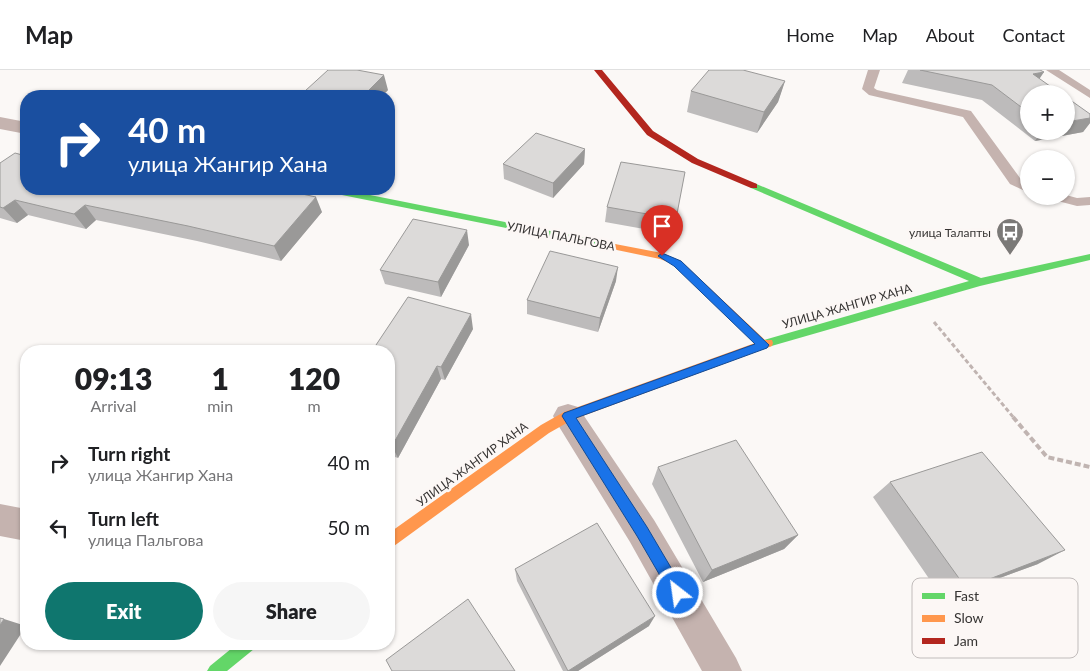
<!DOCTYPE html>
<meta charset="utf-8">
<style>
body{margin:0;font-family:Lato,sans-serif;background:#f6f6f6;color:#202124;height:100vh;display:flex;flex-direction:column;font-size:19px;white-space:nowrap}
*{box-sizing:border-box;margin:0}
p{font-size:16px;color:#757577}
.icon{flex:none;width:28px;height:28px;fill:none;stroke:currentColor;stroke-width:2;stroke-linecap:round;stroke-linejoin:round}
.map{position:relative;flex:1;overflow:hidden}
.drawer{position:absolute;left:20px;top:275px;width:375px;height:305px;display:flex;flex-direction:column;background:#fff;border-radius:20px;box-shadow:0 1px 4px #0004}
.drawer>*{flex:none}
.guide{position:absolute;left:20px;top:20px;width:375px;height:105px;border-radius:20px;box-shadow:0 1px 4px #0004;background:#1a4fa0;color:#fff;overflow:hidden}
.controls{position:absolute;left:1020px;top:15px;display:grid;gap:10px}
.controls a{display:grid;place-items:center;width:55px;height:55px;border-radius:50%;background:#fff;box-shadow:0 1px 4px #0004;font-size:25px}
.pin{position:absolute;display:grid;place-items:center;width:42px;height:42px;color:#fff;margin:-51px -21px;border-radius:50% 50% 50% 0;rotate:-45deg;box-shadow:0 0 5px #0007}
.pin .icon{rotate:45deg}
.me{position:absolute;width:55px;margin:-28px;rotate:330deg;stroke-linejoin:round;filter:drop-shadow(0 0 4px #0008)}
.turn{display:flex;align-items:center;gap:18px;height:105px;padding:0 25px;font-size:22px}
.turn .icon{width:65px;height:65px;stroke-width:2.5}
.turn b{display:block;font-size:35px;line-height:42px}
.eta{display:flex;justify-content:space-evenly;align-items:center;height:85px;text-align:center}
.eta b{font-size:30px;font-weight:800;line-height:35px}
.action{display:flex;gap:10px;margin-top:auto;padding:10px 25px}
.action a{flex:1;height:58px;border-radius:30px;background:#0f766e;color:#fff;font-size:20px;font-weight:800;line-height:58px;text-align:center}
.action a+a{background:#f6f6f6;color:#202124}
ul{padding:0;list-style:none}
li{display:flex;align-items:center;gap:15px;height:65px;padding:0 25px}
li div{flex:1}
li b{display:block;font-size:19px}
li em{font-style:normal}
header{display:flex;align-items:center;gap:30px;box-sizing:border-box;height:70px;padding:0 25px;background:#fff;border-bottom:1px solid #e0e0e0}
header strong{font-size:24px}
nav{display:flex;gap:28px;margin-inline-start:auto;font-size:18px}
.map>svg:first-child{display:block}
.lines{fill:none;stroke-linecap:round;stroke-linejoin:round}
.path-far1{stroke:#c0b4b1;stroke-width:3;stroke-dasharray:4.5 2.5;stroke-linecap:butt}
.path{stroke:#c0b4b1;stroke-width:4;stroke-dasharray:6 3;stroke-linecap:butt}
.lane{fill:#c5b3af;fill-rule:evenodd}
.street{fill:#c5b3af;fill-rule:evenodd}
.fast{fill:#63d668;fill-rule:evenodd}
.slow{fill:#ff974d;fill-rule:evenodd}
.jam{fill:#b3261e;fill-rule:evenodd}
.wall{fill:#bdbbbb}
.shaded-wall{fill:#9a9998}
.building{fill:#dcdad9;stroke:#9a9998}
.route{fill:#1a73e8;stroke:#114b97}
.labels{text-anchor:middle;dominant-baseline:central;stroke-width:5;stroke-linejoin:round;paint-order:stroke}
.poi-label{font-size:12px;fill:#363433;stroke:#fcf7f5;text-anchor:end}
.street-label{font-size:12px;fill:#363433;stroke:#fcf7f5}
.key{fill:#fcf7f5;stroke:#c1bcbb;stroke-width:1}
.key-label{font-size:14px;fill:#363433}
</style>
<header>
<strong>Map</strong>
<nav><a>Home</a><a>Map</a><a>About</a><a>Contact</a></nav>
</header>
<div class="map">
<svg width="1090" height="601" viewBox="0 0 1090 601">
<rect width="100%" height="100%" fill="#fbf8f6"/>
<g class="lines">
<!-- path-far1 -->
<path class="path-far1" d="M 934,252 L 1014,348"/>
<!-- path -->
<path class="path" d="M 1013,347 L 1047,387 L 1090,397"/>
<!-- lane -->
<path class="lane" d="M 868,0 L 880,0 L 874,18 L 877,20 L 971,41 L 1020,108 L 1029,113 L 1029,123 L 1010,114 L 963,47 L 869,25 L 862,19 Z
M 1046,0 L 1059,0 L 1090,20 L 1090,28 Z
M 1066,125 L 1077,128 L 1090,127 L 1090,135 L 1077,136 L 1050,129 L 1048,126 L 1066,126 Z"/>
<!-- street -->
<path class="street" d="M 0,47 L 26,52 L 26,64 L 0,59 Z
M 568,334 L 578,337 L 654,450 L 736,588 L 742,601 L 702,601 L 630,472 L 558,355 L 553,346 L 558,337 Z
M 0,434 L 26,439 L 26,471 L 0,466 Z"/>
<!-- fast -->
<path class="fast" d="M 754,113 L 981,208 L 1090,184 L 1090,190 L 980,216 L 768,277 L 764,276 L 763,273 L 764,270 L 969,211 L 751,118 L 750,116 Z
M 323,119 L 340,119 L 615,174 L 620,177 L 615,180 L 327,122 Z
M 237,574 L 257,574 L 254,579 L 227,601 L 207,601 L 210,596 Z"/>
<!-- slow -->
<path class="slow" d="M 615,174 L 662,183 L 681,191 L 765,270 L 772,270 L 773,273 L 772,276 L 572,350 L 549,363 L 394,476 L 389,478 L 389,463 L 541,355 L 564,342 L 755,273 L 675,195 L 660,189 L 612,179 L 610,177 Z"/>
<!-- jam -->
<path class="jam" d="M 594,0 L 602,0 L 653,61 L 698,89 L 757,114 L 757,118 L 751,118 L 692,93 L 647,65 Z"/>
</g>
<!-- wall -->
<path class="wall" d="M 908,0 L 1040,0 L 1029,24 L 1029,61 L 1066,61 L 1090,44 L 1090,53 L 1083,62 L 1035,71 L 982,30 L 902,13 Z
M 785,11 L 778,32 L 757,63 L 687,42 L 691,21 Z
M 388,20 L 382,26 L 307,26 L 305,21 Z
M 585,79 L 584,94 L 553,128 L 504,109 L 503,94 Z
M 0,93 L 26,119 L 322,142 L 281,191 L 197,171 L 96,150 L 86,159 L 28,145 L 17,153 L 0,148 Z
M 685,102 L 672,164 L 605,152 L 607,137 Z
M 469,175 L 441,227 L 385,214 L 380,200 Z
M 616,211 L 598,262 L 527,244 L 527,230 Z
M 473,259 L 445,310 L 441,309 L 398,388 L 389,385 L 389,281 Z
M 658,397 L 798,465 L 784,479 L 703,512 L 652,414 Z
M 890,412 L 1038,494 L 943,529 L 873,427 Z
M 515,499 L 649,556 L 578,601 L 563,601 L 517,511 Z"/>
<!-- shaded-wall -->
<path class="shaded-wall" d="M 1044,2 L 1034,17 L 1033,4 Z
M 384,5 L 388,20 L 382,26 L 363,26 Z
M 785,11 L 778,32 L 757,63 L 764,42 Z
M 1090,48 L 1090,53 L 1083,62 L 1035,71 L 1042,61 L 1066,61 L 1066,52 Z
M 585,79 L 584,94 L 553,128 L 553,113 Z
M 316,127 L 322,142 L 281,191 L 274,176 Z
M 15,130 L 28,145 L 17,153 L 3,138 Z
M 85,135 L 96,150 L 86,159 L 74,144 Z
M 467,160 L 469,175 L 441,227 L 438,212 Z
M 618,197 L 616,211 L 598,262 L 600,248 Z
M 471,244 L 473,259 L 445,310 L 441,297 Z
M 437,296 L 441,309 L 398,388 L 392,376 Z
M 798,465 L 784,479 L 703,512 L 712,500 Z
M 1065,480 L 1038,494 L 943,529 L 966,518 Z
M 655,546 L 649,556 L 578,601 L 568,601 Z
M 4,549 L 26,556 L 0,596 L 0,555 Z"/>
<!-- building -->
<path class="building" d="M 328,0 L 357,0 L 384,5 L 363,26 L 332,26 L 305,21 Z
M 709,0 L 743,0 L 785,11 L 764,42 L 691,21 Z
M 920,0 L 1040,0 L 1044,2 L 1033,4 L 1061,24 L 1029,24 L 1029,43 L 992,15 Z
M 1066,27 L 1090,44 L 1090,48 L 1066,52 Z
M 536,63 L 585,79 L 553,113 L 503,94 Z
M 15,83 L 26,86 L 26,119 L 279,119 L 316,127 L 274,176 L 188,156 L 85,135 L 74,144 L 15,130 L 3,138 L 0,137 L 0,93 Z
M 621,92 L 685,102 L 676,149 L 607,137 Z
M 413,149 L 467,160 L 438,212 L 380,200 Z
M 550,181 L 618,197 L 600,248 L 527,230 Z
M 408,227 L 471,244 L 441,297 L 437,296 L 392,376 L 389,374 L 389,281 L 372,281 Z
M 736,370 L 798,465 L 712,500 L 658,397 Z
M 982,382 L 1065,480 L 966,518 L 890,412 Z
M 597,453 L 655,546 L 568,601 L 515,499 Z
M 468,529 L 515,601 L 392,601 L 386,590 Z
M 0,548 L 4,549 L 0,555 Z"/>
<!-- route -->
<path class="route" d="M 662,183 L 681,191 L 769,275 L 767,278 L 576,348 L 647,457 L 683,518 L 685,523 L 683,528 L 678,531 L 673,528 L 637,466 L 562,346 L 564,343 L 755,274 L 674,196 L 658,186 Z"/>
<!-- icons -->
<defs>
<symbol id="bus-pin" viewBox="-11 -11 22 30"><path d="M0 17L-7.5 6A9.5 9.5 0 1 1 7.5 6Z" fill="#7b7977" stroke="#fcf7f5"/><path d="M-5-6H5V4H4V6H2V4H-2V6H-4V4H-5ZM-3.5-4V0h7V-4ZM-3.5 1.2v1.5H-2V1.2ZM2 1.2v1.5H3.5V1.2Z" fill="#fff"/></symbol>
</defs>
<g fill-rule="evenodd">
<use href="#bus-pin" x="994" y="146" width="32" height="43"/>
</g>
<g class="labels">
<!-- poi labels -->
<g class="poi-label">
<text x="991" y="162">улица Талапты</text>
</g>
<!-- street labels -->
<g class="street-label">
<text transform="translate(561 166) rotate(11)">УЛИЦА ПАЛЬГОВА</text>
<text transform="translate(847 236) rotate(-16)">УЛИЦА ЖАНГИР ХАНА</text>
<text transform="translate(472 394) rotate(-36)">УЛИЦА ЖАНГИР ХАНА</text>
</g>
</g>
<!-- legend -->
<rect x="912" y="508" width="166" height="80" rx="8" class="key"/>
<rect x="922" y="523" width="23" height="6" fill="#63d668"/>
<rect x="922" y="545" width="23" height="7" fill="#ff974d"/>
<rect x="922" y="568" width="23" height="6" fill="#b3261e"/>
<g class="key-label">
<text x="954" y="531">Fast</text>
<text x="954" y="553">Slow</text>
<text x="954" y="576">Jam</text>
</g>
</svg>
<div class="controls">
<a>+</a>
<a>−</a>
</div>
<div class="pin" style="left:662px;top:186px;background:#d93025"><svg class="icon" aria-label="arrive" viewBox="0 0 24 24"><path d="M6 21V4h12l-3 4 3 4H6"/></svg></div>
<svg class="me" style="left:678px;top:523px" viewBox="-20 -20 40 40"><circle r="17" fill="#1a73e8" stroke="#fff" stroke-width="3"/><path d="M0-11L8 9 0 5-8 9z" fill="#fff"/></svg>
<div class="guide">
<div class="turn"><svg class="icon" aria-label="right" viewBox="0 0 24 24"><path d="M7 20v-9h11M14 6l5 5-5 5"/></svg><div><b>40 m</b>улица Жангир Хана</div></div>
</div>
<section class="drawer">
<div class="eta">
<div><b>09:13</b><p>Arrival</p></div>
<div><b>1</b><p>min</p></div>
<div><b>120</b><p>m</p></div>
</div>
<ul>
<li><svg class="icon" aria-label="right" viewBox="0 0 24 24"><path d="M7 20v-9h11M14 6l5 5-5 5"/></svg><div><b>Turn right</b><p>улица Жангир Хана</p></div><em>40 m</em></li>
<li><svg class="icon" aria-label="left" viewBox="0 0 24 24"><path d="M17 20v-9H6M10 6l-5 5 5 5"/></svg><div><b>Turn left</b><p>улица Пальгова</p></div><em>50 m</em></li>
</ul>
<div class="action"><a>Exit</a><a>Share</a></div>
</section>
</div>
